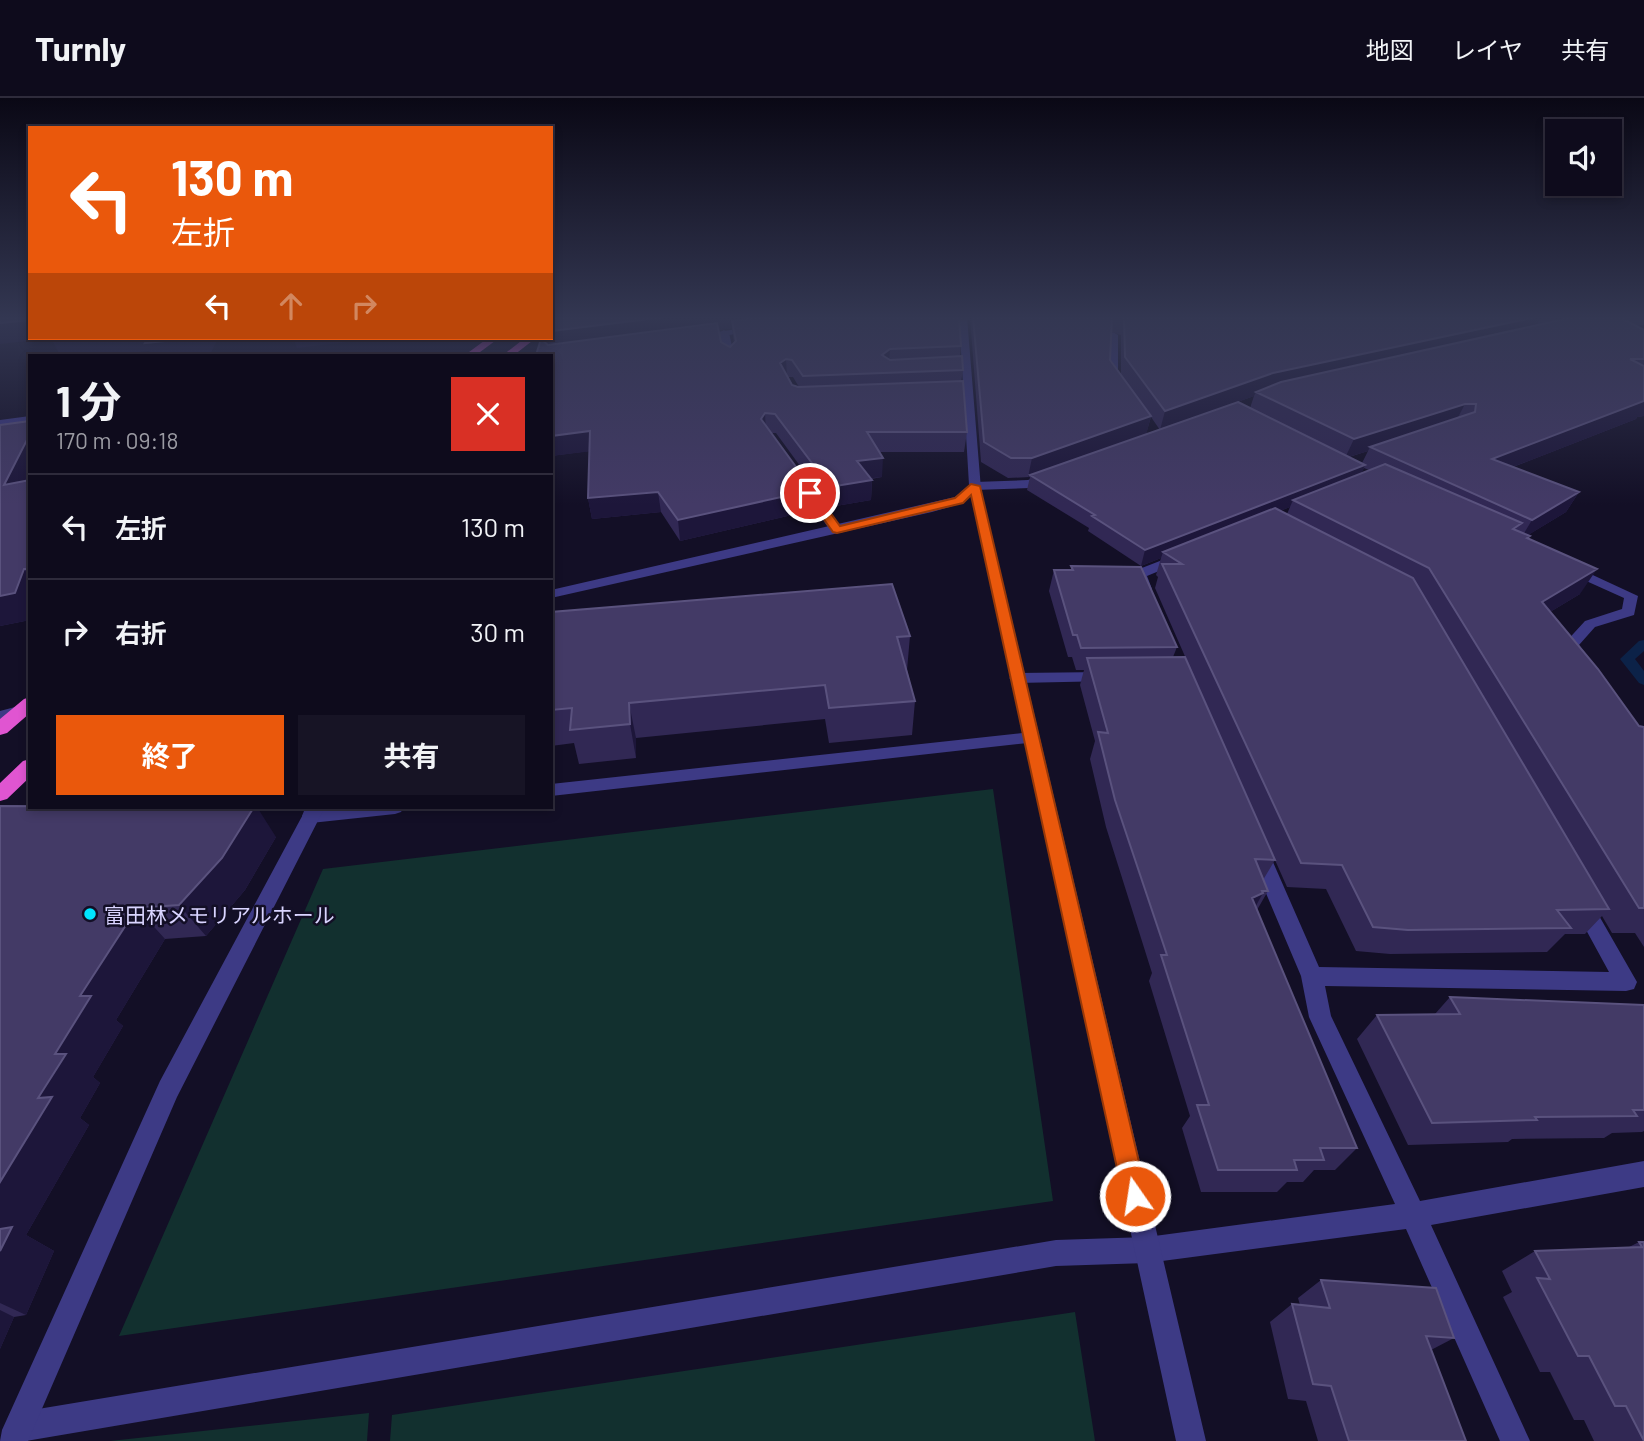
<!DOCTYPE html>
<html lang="ja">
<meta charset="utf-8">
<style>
body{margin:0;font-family:Barlow,"Noto Sans JP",sans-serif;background:#171425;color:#f1f3f6;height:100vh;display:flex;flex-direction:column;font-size:26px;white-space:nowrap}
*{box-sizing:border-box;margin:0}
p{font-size:23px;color:#9b9ba3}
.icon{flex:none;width:38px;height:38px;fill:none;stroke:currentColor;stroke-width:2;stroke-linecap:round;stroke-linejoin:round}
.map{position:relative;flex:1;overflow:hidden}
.details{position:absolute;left:28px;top:256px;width:525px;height:455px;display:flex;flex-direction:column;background:#0e0b1c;border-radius:0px;box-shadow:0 4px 10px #0003,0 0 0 2px #2e2b3b}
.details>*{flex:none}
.banner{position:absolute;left:28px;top:28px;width:525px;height:214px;border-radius:0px;box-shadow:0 4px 10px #0003,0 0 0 2px #2e2b3b;background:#ea580c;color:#fff;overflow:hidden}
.tools{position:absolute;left:1545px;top:21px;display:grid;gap:14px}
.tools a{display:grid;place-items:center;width:77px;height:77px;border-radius:0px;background:#0e0b1c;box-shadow:0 4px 10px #0003,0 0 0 2px #2e2b3b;font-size:35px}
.pin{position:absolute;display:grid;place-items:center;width:60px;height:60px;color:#fff;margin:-30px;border:4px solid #fff;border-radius:50%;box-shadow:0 2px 7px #0007}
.me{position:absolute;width:77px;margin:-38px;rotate:347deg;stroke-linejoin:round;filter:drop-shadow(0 0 5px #0008)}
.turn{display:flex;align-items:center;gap:24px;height:147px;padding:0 28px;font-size:32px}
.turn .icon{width:91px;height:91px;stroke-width:2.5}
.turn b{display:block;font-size:49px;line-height:60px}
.lanes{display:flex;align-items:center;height:66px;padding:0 28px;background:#0003;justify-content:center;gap:35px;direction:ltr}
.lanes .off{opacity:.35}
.round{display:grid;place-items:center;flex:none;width:74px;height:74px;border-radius:0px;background:#171425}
.overview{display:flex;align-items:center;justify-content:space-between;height:119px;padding:0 28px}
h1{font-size:42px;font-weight:700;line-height:52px}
.cta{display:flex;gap:14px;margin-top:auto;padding:14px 28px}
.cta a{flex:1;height:80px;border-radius:0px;background:#ea580c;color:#fff;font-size:28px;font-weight:700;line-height:80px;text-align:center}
.cta a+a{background:#171425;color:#f1f3f6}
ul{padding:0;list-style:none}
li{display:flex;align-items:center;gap:21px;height:105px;padding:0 28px;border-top:2px solid #2e2b3b}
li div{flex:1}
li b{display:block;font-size:26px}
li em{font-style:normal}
header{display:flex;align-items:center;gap:42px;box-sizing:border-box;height:98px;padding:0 35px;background:#0e0b1c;border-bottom:2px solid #2e2b3b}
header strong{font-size:33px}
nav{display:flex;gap:38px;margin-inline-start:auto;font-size:24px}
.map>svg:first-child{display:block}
.green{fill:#12302f}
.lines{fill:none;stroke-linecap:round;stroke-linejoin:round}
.stream{fill:#0c2248;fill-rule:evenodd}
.service{fill:#3d3a85;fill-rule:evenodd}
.minor{fill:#3d3a85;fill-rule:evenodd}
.tertiary{fill:#3d3a85;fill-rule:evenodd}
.trunk{fill:#e055d1;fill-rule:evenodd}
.wall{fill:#312854;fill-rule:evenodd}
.shaded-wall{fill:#1d163a}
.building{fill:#433a66;stroke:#5a527e;stroke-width:2}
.route{fill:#ea580c;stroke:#983908;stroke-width:2}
.poi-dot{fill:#00e5ff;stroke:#130f26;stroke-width:2.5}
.labels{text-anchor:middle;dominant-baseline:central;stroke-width:5;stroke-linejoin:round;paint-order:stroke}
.poi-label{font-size:21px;fill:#d9d4ff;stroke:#130f26;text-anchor:start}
</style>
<header>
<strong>Turnly</strong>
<nav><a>地図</a><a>レイヤ</a><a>共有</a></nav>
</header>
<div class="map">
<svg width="1644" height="1343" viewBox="0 0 1644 1343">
<rect width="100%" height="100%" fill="#130f26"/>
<!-- green -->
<path class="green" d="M 993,691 L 1053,1103 L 119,1238 L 323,771 Z
M 1075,1214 L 1095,1343 L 390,1343 L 392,1317 Z
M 369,1315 L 367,1343 L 110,1343 Z"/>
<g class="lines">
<!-- stream -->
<path class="stream" d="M 1644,542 L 1644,553 L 1635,561 L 1644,573 L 1644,587 L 1639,585 L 1620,561 L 1639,543 Z"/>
<!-- service -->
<path class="service" d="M 724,232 L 729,235 L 735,261 L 730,264 L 725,261 L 719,235 Z
M 1031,634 L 1039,640 L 1037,644 L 551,698 L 551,686 Z
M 334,709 L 404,709 L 401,714 L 395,716 L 311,725 L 304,723 L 302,718 L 304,713 Z
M 1147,1139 L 1156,1143 L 1160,1152 L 1156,1161 L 1147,1165 L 1056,1168 L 26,1343 L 9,1340 L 5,1329 L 9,1318 L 20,1314 L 1056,1142 Z"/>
<!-- minor -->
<path class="minor" d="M 756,228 L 761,231 L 759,233 L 697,241 L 692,238 Z
M 1113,234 L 1118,237 L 1118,278 L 1124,286 L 1119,289 L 1108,278 L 1108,237 Z
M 1050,374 L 1056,378 L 1054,381 L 1030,390 L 975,392 L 969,388 L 975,384 L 1028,382 Z
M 796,378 L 804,378 L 843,432 L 842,435 L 832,435 L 794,381 Z
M 1178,456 L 1183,457 L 1183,463 L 1147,478 L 1152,491 L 1145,495 L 1140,494 L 1132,476 L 1134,473 Z
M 1569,466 L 1638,498 L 1634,517 L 1595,529 L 1579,547 L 1590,561 L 1582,566 L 1577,564 L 1563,547 L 1585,523 L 1622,511 L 1624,500 L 1564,473 L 1562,470 Z
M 1105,574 L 1111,575 L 1113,579 L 1111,583 L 1017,585 L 1009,580 L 1017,575 Z
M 307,709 L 325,709 L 177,999 L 28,1343 L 0,1343 L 2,1332 L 160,983 Z
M 1259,748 L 1266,750 L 1269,755 L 1319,869 L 1609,874 L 1573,808 L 1576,802 L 1583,800 L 1590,802 L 1637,884 L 1634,891 L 1626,893 L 1325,888 L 1331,918 L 1420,1103 L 1644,1063 L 1644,1089 L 1431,1127 L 1530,1343 L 1500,1343 L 1406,1131 L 1147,1165 L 1138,1161 L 1134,1152 L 1138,1143 L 1147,1139 L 1395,1106 L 1309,919 L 1301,878 L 1249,755 L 1252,750 Z"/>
<!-- tertiary -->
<path class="tertiary" d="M 959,219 L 967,219 L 981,391 L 1206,1343 L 1176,1343 L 971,398 L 963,405 L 932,414 L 551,500 L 551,492 L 955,399 L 969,387 Z
M 30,318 L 30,324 L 0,328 L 0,322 Z
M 30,605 L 30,615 L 0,623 L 0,613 Z"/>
<!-- trunk -->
<path class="trunk" d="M 488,240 L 499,240 L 476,257 L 465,257 Z
M 525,240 L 536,240 L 514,257 L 503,257 Z
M 30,599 L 30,615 L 7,635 L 0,637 L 0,621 L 24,601 Z
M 30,661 L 30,679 L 7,701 L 0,703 L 0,685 L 23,663 Z"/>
</g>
<!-- wall -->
<path class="wall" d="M 970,219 L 1644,219 L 1644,227 L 1635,228 L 1644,232 L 1644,318 L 1637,319 L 1636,321 L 1513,369 L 1579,394 L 1566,414 L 1528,437 L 1529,441 L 1580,496 L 1550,514 L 1639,628 L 1644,629 L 1644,849 L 1635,835 L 1612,835 L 1602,818 L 1585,836 L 1565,836 L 1547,854 L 1390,856 L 1356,853 L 1326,791 L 1287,789 L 1275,762 L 1263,782 L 1268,793 L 1257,812 L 1357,1050 L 1335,1072 L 1314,1072 L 1303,1084 L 1287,1084 L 1277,1094 L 1201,1094 L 1182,1030 L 1190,1018 L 1149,883 L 1152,875 L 1106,729 L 1090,661 L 1095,643 L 1080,587 L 1084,572 L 1076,572 L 1072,559 L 1068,559 L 1049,493 L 1054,472 L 1071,472 L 1071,468 L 1177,549 L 1173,559 L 1248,702 L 1155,490 L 1158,479 L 1156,477 L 1161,460 L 1141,468 L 1088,433 L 1089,430 L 1027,392 L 1030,379 L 1008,380 L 981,364 ZM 1111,234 L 1121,237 L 1121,276 L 1110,262 ZM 1254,298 L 1250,310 L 1193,320 ZM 1151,319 L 1160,332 L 1146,336 ZM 1368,353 L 1362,365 L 1349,359 ZM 1364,370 L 1369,372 L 1361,375 ZM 1290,409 L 1287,416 L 1280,413 Z
M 751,221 L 961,248 L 960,258 L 963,272 L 961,284 L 967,334 L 964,354 L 879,354 L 882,379 L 871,381 L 872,382 L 871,402 L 830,409 L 776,335 L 771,335 L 813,412 L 680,443 L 661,414 L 592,421 L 588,400 L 589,353 L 551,358 L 551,257 L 544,244 L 543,240 ZM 732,230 L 734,245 L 730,249 L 721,244 L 718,232 ZM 788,279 L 793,279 L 799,289 L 792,287 Z
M 30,323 L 30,522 L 0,528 Z
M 551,514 L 910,538 L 907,572 L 915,603 L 912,637 L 829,645 L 825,621 L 636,640 L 636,660 L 579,666 L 574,645 L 551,648 Z
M 0,708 L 276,739 L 245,792 L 206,838 L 165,841 L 116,922 L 123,928 L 93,979 L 100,985 L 80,1020 L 89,1027 L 26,1137 L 54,1153 L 26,1217 L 14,1219 L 0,1251 Z
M 1450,899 L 1644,907 L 1644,1033 L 1642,1034 L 1612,1035 L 1604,1040 L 1512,1041 L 1508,1044 L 1408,1047 L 1357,941 L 1377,917 L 1435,916 Z
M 1639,1144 L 1644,1144 L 1644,1343 L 1594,1343 L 1584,1322 L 1574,1322 L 1550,1274 L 1540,1274 L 1503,1199 L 1512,1194 L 1502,1173 L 1535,1153 L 1627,1150 Z
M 1321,1182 L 1454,1240 L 1431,1252 L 1466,1343 L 1318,1343 L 1306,1303 L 1288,1301 L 1270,1224 L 1292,1206 L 1300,1207 L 1298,1200 Z"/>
<!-- shaded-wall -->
<path class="shaded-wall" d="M 665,219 L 751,219 L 752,228 L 732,223 L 732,230 L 546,254 L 543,240 L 551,240 L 551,233 Z
M 1536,219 L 1541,219 L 1533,235 L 1256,294 L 1254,298 L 1160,332 L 1165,313 L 1273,275 Z
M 1555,219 L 1588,219 L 1549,231 Z
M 30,222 L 30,240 L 55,240 L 0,246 L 0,225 Z
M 75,240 L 251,240 L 216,244 L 210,257 L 151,257 L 149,253 L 109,257 L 60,257 L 52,242 Z
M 293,240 L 382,240 L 297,250 Z
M 890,251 L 889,268 L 882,257 Z
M 786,261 L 787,279 L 780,265 Z
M 1644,302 L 1644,318 L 1637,319 L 1636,321 L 1482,381 L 1492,361 Z
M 1465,306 L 1455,325 L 1370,349 L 1368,353 L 1345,360 L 1354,341 Z
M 765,315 L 766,334 L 761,321 Z
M 1151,318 L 1146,337 L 1030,377 L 1028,379 L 1032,360 Z
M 590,333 L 593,353 L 551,358 L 551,338 Z
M 30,336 L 30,393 L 4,387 Z
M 883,360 L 882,379 L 856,382 L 857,363 Z
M 1365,367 L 1359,382 L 1293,402 L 1290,409 L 1168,457 L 1163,454 L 1161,460 L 1141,468 L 1145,452 Z
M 872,382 L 871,402 L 830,409 L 830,389 Z
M 813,392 L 813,412 L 680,443 L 678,422 Z
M 658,394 L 661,414 L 592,421 L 588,400 Z
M 1579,394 L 1566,414 L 1520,442 L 1532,422 Z
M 24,471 L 30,479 L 30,522 L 0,528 L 0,498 Z
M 1597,471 L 1580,496 L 1525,529 L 1542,504 Z
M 629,605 L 636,640 L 636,660 L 630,626 Z
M 254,709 L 257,709 L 276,739 L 245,792 L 206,838 L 179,807 Z
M 1263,795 L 1248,822 L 1252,800 Z
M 137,810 L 165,841 L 116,922 L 123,928 L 93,979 L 100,985 L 80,1020 L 89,1027 L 26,1137 L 54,1153 L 26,1217 L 0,1205 L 0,1084 L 38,1000 L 55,956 L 80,898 Z
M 0,1212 L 14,1219 L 0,1251 Z"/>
<!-- building -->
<path class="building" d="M 0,219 L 30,219 L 30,222 L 0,225 Z
M 551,219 L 665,219 L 551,233 Z
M 766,219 L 959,219 L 961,248 L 890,251 L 882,257 L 890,262 L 962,258 L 963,272 L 803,278 L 792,262 L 786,261 L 780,265 L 792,287 L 798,289 L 963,283 L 967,334 L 867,334 L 883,360 L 857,363 L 872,382 L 830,389 L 775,316 L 765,315 L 761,321 L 813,392 L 678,422 L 658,394 L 588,400 L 590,333 L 551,338 L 551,257 L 536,257 L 541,241 L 548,247 L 717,225 L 721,244 L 730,249 L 736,243 L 732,223 Z
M 973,219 L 1112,219 L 1110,262 L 1151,318 L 1032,360 L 1011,360 L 984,344 Z
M 1121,219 L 1536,219 L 1273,275 L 1165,313 L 1125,259 L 1124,220 Z
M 1574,219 L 1619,219 L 1644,232 L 1644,261 L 1630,261 L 1644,268 L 1644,303 L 1492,361 L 1579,394 L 1532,422 L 1370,349 L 1475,314 L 1476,306 L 1465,306 L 1354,341 L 1256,294 L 1281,284 Z
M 53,240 L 75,240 L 52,242 Z
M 148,240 L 194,240 L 145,245 Z
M 1238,304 L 1365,367 L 1145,452 L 1092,418 L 1095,417 L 1030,377 Z
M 30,323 L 30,336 L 4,387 L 30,382 L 30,471 L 24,471 L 15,495 L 0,498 L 0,327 Z
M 1385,366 L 1522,425 L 1513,431 L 1530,438 L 1527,440 L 1597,471 L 1542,504 L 1598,571 L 1639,628 L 1644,629 L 1644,810 L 1639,810 L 1429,470 L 1293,402 Z
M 1275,410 L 1413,480 L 1609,811 L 1557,812 L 1571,830 L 1408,832 L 1373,829 L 1342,767 L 1301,765 L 1162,466 L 1182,466 L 1163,454 Z
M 1071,468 L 1141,469 L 1177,549 L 1081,550 L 1077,537 L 1073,537 L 1054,472 L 1073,472 Z
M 892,486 L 910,538 L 897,539 L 915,603 L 829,610 L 825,587 L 629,605 L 630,626 L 570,632 L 572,610 L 551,612 L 551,514 Z
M 1185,559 L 1275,762 L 1255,761 L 1268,793 L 1262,793 L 1263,795 L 1252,800 L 1357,1050 L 1320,1050 L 1324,1062 L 1294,1062 L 1297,1072 L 1218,1072 L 1197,1007 L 1209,1007 L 1161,857 L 1167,857 L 1115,702 L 1098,634 L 1108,635 L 1087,560 Z
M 0,708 L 254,709 L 222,760 L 179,807 L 137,810 L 80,898 L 91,898 L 55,956 L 66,956 L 38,1000 L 52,999 L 0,1084 Z
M 1450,899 L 1644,907 L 1644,1012 L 1633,1012 L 1637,1018 L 1535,1019 L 1537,1022 L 1432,1025 L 1377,917 L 1460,916 Z
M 12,1129 L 0,1153 L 0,1131 Z
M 1639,1144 L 1644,1144 L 1644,1343 L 1626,1308 L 1615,1308 L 1589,1258 L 1578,1258 L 1537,1180 L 1550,1181 L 1535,1153 L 1642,1149 Z
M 1321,1182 L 1436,1190 L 1454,1240 L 1426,1238 L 1466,1343 L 1349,1343 L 1331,1288 L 1313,1286 L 1292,1206 L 1330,1210 Z"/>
<!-- sky -->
<linearGradient id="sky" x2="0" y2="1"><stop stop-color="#0a0815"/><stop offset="0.54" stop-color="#333752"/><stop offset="1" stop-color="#333752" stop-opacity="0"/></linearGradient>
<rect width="1644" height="407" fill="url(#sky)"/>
<!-- route -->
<path class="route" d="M 971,386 L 980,388 L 1147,1098 L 1143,1107 L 1135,1110 L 1127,1107 L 1123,1098 L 971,397 L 963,405 L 837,435 L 833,434 L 805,395 L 814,392 L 840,428 L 955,400 Z"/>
<!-- markers -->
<circle class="poi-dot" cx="90" cy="816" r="7"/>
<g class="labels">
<!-- poi labels -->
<g class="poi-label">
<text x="104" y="816">富田林メモリアルホール</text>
</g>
</g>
</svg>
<div class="tools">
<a><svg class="icon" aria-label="sound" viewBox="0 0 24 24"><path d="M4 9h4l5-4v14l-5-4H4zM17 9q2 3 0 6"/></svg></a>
</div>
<div class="pin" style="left:810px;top:395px;background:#d93025"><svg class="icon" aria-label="arrive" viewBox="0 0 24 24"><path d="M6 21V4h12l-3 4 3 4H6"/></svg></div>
<svg class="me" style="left:1135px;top:1098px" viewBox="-20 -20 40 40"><circle r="17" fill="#ea580c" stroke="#fff" stroke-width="3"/><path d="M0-11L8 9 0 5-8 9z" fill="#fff"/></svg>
<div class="banner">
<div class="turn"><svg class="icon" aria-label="left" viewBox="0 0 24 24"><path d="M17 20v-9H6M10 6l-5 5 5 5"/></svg><div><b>130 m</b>左折</div></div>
<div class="lanes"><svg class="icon" aria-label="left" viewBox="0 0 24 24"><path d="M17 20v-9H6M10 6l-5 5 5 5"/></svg><svg class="icon off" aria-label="ahead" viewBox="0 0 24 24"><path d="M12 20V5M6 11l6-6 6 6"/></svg><svg class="icon off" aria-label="right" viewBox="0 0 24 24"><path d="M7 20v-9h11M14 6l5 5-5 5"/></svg></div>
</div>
<section class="details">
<div class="overview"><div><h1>1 分</h1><p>170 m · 09:18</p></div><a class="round" style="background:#d93025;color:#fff"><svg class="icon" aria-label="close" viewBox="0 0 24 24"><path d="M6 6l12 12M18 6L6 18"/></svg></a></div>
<ul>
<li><svg class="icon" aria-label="left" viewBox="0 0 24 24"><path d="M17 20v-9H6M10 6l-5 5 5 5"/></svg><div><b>左折</b></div><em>130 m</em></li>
<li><svg class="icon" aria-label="right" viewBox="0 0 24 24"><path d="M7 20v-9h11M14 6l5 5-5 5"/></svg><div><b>右折</b></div><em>30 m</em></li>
</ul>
<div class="cta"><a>終了</a><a>共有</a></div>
</section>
</div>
